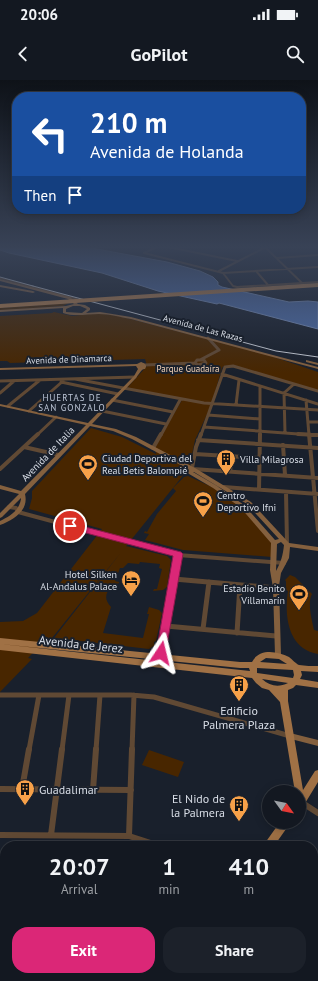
<!DOCTYPE html>
<meta charset="utf-8">
<style>
body{margin:0;font-family:"PT Sans",sans-serif;background:#1c212a;color:#f1f3f6;height:100vh;display:flex;flex-direction:column;font-size:15px;white-space:nowrap}
*{box-sizing:border-box;margin:0}
p{font-size:13px;color:#9da0a5}
.icon{flex:none;width:22px;height:22px;fill:none;stroke:currentColor;stroke-width:2;stroke-linecap:round;stroke-linejoin:round}
.map{position:relative;flex:1;overflow:hidden}
.panel{position:absolute;left:0px;top:761px;width:318px;height:140px;display:flex;flex-direction:column;background:#131821;border-radius:16px 16px 0 0;box-shadow:0 2px 10px #0003,0 0 0 1px #32373f}
.panel>*{flex:none}
.top-card{position:absolute;left:12px;top:12px;width:294px;height:122px;border-radius:16px;box-shadow:0 2px 10px #0003,0 0 0 1px #32373f;background:#1a4fa0;color:#fff;overflow:hidden}
.needle{width:26px;rotate:123deg}
.controls{position:absolute;left:262px;top:705px;display:grid;gap:8px}
.controls a{display:grid;place-items:center;width:44px;height:44px;border-radius:50%;background:#131821;box-shadow:0 2px 10px #0003,0 0 0 1px #32373f;font-size:20px}
.pin{position:absolute;display:grid;place-items:center;width:34px;height:34px;color:#fff;margin:-17px;border:2px solid #fff;border-radius:50%;box-shadow:0 1px 4px #0007}
.me{position:absolute;width:44px;margin:-22px;rotate:10deg;stroke-linejoin:round;filter:drop-shadow(0 0 3px #0008)}
.turn{display:flex;align-items:center;gap:14px;height:84px;padding:0 12px;font-size:18px}
.turn .icon{width:52px;height:52px;stroke-width:2.5}
.turn b{display:block;font-size:28px;line-height:34px}
.then{display:flex;align-items:center;height:38px;padding:0 12px;background:#0003;gap:8px;font-size:15px}
.eta{display:flex;justify-content:space-evenly;align-items:center;height:68px;text-align:center}
.eta b{font-size:24px;font-weight:700;line-height:28px}
.primary-button{display:flex;gap:8px;margin-top:auto;padding:8px 12px}
.primary-button a{flex:1;height:46px;border-radius:16px;background:#db2777;color:#fff;font-size:16px;font-weight:700;line-height:46px;text-align:center}
.primary-button a+a{background:#1c212a;color:#f1f3f6}
.status{display:flex;justify-content:space-between;align-items:center;height:28px;padding:0 20px;background:#131821;direction:ltr}
.status svg{height:11px;fill:currentColor}
header{display:flex;justify-content:space-between;align-items:center;height:52px;padding:0 12px;background:#131821;font-size:18px;font-weight:700}
.map>svg:first-child{display:block}
.green{fill:#482600}
.water{fill:#4d6ca7;stroke:#778eba}
.lines{fill:none;stroke-linecap:round;stroke-linejoin:round}
.street-far4{stroke:#604934;stroke-width:2}
.street-far3{stroke:#604934;stroke-width:3}
.street-far2{stroke:#604934;stroke-width:4}
.street-far1{stroke:#604934;stroke-width:5}
.street{stroke:#604934;stroke-width:6}
.secondary{fill:#84603e;fill-rule:evenodd}
.primary{fill:#a07145;fill-rule:evenodd}
.rail{stroke:#c6cbd4;stroke-width:1}
.highway-bridge{stroke:#b9804a;stroke-width:4}
.route{fill:#db2777;stroke:#8e194d}
.labels{text-anchor:middle;dominant-baseline:central;stroke-width:4;stroke-linejoin:round;paint-order:stroke}
.far-street-label{font-size:9px;fill:#d9dee7;stroke:#19202c}
.far-park-label{font-size:9px;fill:#f4d4b8;stroke:#19202c}
.far-neighbourhood-label{font-size:9px;letter-spacing:1px;fill:#bec7d8;stroke:#19202c}
.street-label{font-size:10px;fill:#d9dee7;stroke:#19202c}
.poi-label{font-size:10px;fill:#d9dee7;stroke:#19202c;text-anchor:start}
.near-street-label{font-size:12px;fill:#d9dee7;stroke:#19202c}
.near-poi-label{font-size:12px;fill:#d9dee7;stroke:#19202c}
</style>
<div class="status"><b>20:06</b><svg viewBox="0 0 49 12"><path d="M0 12V9h3v3zM5 12V6h3v6zM10 12V3h3v9zM15 12V0h3v12zM26 1h20v11H26zM47 4h2v5h-2z"/></svg></div>
<header><svg class="icon" aria-label="back" viewBox="0 0 24 24"><path d="M15 5l-7 7 7 7"/></svg>GoPilot<svg class="icon" aria-label="search" viewBox="0 0 24 24"><circle cx="10" cy="10" r="6"/><path d="M15 15l6 6"/></svg></header>
<div class="map">
<svg width="318" height="901" viewBox="0 0 318 901">
<rect width="100%" height="100%" fill="#19202c"/>
<!-- green -->
<path class="green" d="M 69,223 L 63,226 L 0,231 L 0,228 Z
M 54,232 L 72,236 L 97,233 L 119,236 L 268,275 L 318,292 L 318,311 L 233,285 L 224,286 L 222,288 L 211,326 L 195,360 L 190,384 L 185,393 L 52,558 L 47,558 L 28,578 L 32,579 L 0,612 L 0,542 L 23,541 L 37,533 L 102,449 L 29,429 L 32,418 L 32,411 L 91,348 L 122,357 L 156,374 L 155,366 L 182,320 L 127,308 L 147,286 L 145,279 L 10,283 L 7,281 L 0,281 L 0,236 L 52,233 Z
M 188,396 L 214,408 L 240,425 L 271,459 L 272,477 L 183,470 L 145,460 L 149,454 L 144,453 L 145,451 L 147,452 L 157,434 L 176,411 L 173,408 L 184,397 Z
M 126,466 L 167,476 L 171,480 L 167,507 L 163,510 L 153,511 L 154,509 L 157,509 L 162,489 L 159,488 L 160,484 L 140,482 L 139,484 L 128,483 L 123,488 L 120,488 L 115,501 L 119,502 L 119,503 C 108,507 101,517 111,527 L 103,553 L 143,558 L 149,534 L 147,534 L 149,527 L 159,530 L 162,533 L 156,561 L 154,562 L 154,564 L 155,565 L 149,569 L 54,558 Z
M 290,495 L 295,497 L 312,514 C 307,523 312,540 314,550 L 318,551 L 318,574 C 288,569 284,536 288,511 L 286,510 L 286,501 L 285,500 Z
M 149,670 L 184,682 L 178,697 L 142,685 Z"/>
<!-- water -->
<path class="water" d="M 0,167 L 86,167 L 167,182 L 200,191 L 213,197 L 218,202 L 218,205 L 222,207 L 289,222 L 308,221 L 318,222 L 318,249 L 219,223 L 217,224 L 158,211 L 102,193 L 9,173 L 0,170 Z"/>
<g class="lines">
<!-- street-far4 -->
<path class="street-far4" d="M 157,167 L 144,173 L 223,193 L 318,187
M 168,167 L 237,181
M 266,168 L 302,203
M 277,178 L 318,175
M 219,191 L 264,168
M 256,191 L 268,205
M 223,193 L 233,206 L 237,207 L 318,202
M 0,198 L 76,219"/>
<!-- street-far3 -->
<path class="street-far3" d="M 197,280 L 204,280 L 206,283 L 198,285 L 195,283 Z
M 200,280 L 219,270 L 208,258
M 144,285 L 195,283
M 222,294 L 318,324
M 75,299 L 204,323 L 318,330
M 0,301 L 135,297
M 61,302 L 118,314
M 0,313 L 14,301
M 112,320 L 173,332
M 306,320 L 309,355
M 236,325 L 239,300
M 8,326 L 40,300
M 29,331 L 63,301
M 102,331 L 166,344
M 208,335 L 260,339
M 308,342 L 318,342
M 204,347 L 312,355
M 285,353 L 284,313 L 294,304
M 37,355 L 56,337
M 161,355 L 180,320
M 201,355 L 225,287 L 233,286 L 318,311
M 260,355 L 260,306"/>
<!-- street-far2 -->
<path class="street-far2" d="M 298,354 L 318,355
M 309,354 L 318,451
M 198,360 L 318,368
M 283,365 L 285,395
M 24,367 L 59,375
M 153,368 L 161,354
M 195,374 L 260,378
M 192,388 L 196,367 L 201,354
M 0,389 L 38,354
M 193,389 L 318,398
M 230,391 L 232,376
M 224,407 L 318,414
M 259,410 L 260,354
M 286,412 L 287,463
M 9,427 L 16,428 L 18,432 L 178,475 L 284,483
M 175,492 L 178,475"/>
<!-- street-far1 -->
<path class="street-far1" d="M 174,499 L 276,508
M 166,546 L 276,556
M 203,549 L 209,502
M 237,553 L 240,505
M 161,577 L 175,491
M 0,615 L 131,615 L 154,617 L 290,656
M 29,670 L 39,615
M 62,670 L 69,615
M 96,670 L 100,615
M 132,670 L 134,615"/>
<!-- street -->
<path class="street" d="M 0,709 L 131,710
M 22,709 L 29,669
M 93,710 L 96,669
M 301,722 L 318,733
M 0,755 L 129,756 L 160,766
M 51,755 L 62,669
M 129,756 L 132,669
M 313,812 L 318,814
M 313,838 L 318,831
M 0,857 L 5,861
M 57,896 L 65,901
M 147,901 L 151,896
M 252,901 L 258,896"/>
<!-- secondary -->
<path class="secondary" d="M 0,199 L 70,217 L 78,224 L 85,225 L 90,228 L 90,230 L 86,233 L 100,232 L 131,237 L 318,287 L 318,289 L 131,239 C 120,237 109,234 99,234 C 87,234 74,237 63,233 L 63,228 L 0,232 L 0,230 L 66,226 L 74,224 L 68,219 L 0,201 ZM 73,226 L 80,226 L 87,229 L 82,233 L 66,232 L 66,229 Z
M 0,205 L 33,211 L 35,212 L 33,213 L 0,207 Z
M 306,280 L 318,283 L 318,285 L 306,282 Z
M 141,282 C 144,283 148,285 145,289 C 144,289 143,289 142,290 C 140,292 138,295 136,298 L 92,344 L 116,349 L 136,357 L 195,388 L 251,422 L 289,463 L 318,467 L 318,471 L 290,467 L 289,478 L 281,493 L 279,506 L 281,575 L 280,577 L 278,578 L 276,577 L 275,575 L 273,508 L 270,490 L 271,463 L 240,427 L 213,408 L 184,391 L 184,390 L 186,388 L 132,359 L 113,351 L 90,346 L 25,414 C 29,430 14,440 0,445 L 0,441 C 10,436 19,431 21,419 L 21,418 L 2,437 L 0,438 L 0,433 L 19,414 L 0,409 L 0,405 L 21,411 L 86,345 L 0,326 L 0,324 L 88,343 L 134,296 L 138,289 L 136,286 L 0,290 L 0,288 L 137,284 ZM 193,392 L 194,392 L 247,424 L 279,459 L 275,460 L 244,425 L 217,406 ZM 281,462 L 284,465 C 283,475 281,482 276,491 L 277,464 Z
M 290,653 L 318,660 L 318,666 L 287,658 L 286,656 L 287,654 Z"/>
<!-- primary -->
<path class="primary" d="M 0,558 L 240,582 L 252,582 C 259,568 277,571 289,577 C 292,579 296,584 299,585 C 305,586 312,586 318,586 L 318,592 L 301,591 L 302,595 L 300,599 L 318,602 L 318,608 L 296,605 L 293,608 L 288,610 L 288,621 L 303,710 L 315,691 L 318,690 L 318,702 L 304,725 L 299,727 L 299,712 L 295,712 L 280,622 L 269,610 L 262,608 L 256,603 L 252,598 L 0,570 L 0,564 L 250,591 L 249,588 L 240,588 L 0,564 ZM 266,578 L 279,579 L 287,584 L 260,582 ZM 257,588 L 293,590 L 294,595 L 293,598 L 257,593 ZM 262,599 L 288,603 C 278,608 270,606 262,599 Z
M 280,742 L 291,742 L 274,766 L 263,766 L 265,763 Z
M 83,896 L 98,896 L 97,900 L 95,901 L 80,901 L 81,897 Z
M 102,896 L 129,896 L 126,901 L 105,901 Z"/>
<!-- rail -->
<path class="rail" d="M 0,197 L 33,206
M 33,206 L 276,271 L 318,277"/>
<!-- highway-bridge -->
<path class="highway-bridge" d="M 0,226 L 318,205"/>
</g>
<!-- sky -->
<linearGradient id="sky" x2="0" y2="1"><stop stop-color="#0e1218"/><stop offset="0.57" stop-color="#384256"/><stop offset="1" stop-color="#384256" stop-opacity="0"/></linearGradient>
<rect width="318" height="293" fill="url(#sky)"/>
<!-- route -->
<path class="route" d="M 70,443 L 181,472 L 183,474 L 165,576 L 161,577 L 157,576 L 156,573 L 173,476 L 67,448 L 66,446 Z"/>
<!-- icons -->
<defs>
<symbol id="building-pin" viewBox="-11 -11 22 30"><path d="M0 17L-7.5 6A9.5 9.5 0 1 1 7.5 6Z" fill="#f7a149" stroke="#19202c"/><path d="M-4-6H4V6H1V3H-1V6H-4ZM-2.5-4.3h1.7v1.8h-1.7ZM.8-4.3h1.7v1.8H.8ZM-2.5-1h1.7V.8h-1.7ZM.8-1h1.7V.8H.8Z" fill="#111"/></symbol>
<symbol id="stadium-pin" viewBox="-11 -11 22 30"><path d="M0 17L-7.5 6A9.5 9.5 0 1 1 7.5 6Z" fill="#f7a149" stroke="#19202c"/><path d="M0-5a6.5 5 0 1 0 0 10a6.5 5 0 1 0 0-10ZM-3.5-1.8h7v3.6h-7Z" fill="#111"/></symbol>
<symbol id="hotel-pin" viewBox="-11 -11 22 30"><path d="M0 17L-7.5 6A9.5 9.5 0 1 1 7.5 6Z" fill="#f7a149" stroke="#19202c"/><path d="M-6-4.5h1.5V1H6V5H4.5V3h-9V5H-6ZM-4 0a1.8 1.8 0 1 1 3.6 0ZM.5 0V-2.5h3Q6-2.5 6 0Z" fill="#111"/></symbol>
</defs>
<g fill-rule="evenodd">
<use href="#building-pin" x="215" y="368" width="22" height="30"/>
<use href="#stadium-pin" x="77" y="373" width="22" height="30"/>
<use href="#stadium-pin" x="192" y="410" width="22" height="30"/>
<use href="#hotel-pin" x="120" y="489" width="22" height="30"/>
<use href="#stadium-pin" x="288" y="503" width="22" height="30"/>
<use href="#building-pin" x="228" y="594" width="22" height="30"/>
<use href="#building-pin" x="14" y="698" width="22" height="30"/>
<use href="#building-pin" x="228" y="714" width="22" height="30"/>
</g>
<g class="labels">
<!-- far-street labels -->
<g class="far-street-label">
<text transform="translate(203 248) rotate(15)">Avenida de Las Razas</text>
<text transform="translate(69 279) rotate(-2)">Avenida de Dinamarca</text>
</g>
<!-- far-park labels -->
<g class="far-park-label">
<text x="188" y="288">Parque Guadaíra</text>
</g>
<!-- far-neighbourhood labels -->
<g class="far-neighbourhood-label">
<text x="72" y="317">HUERTAS DE<tspan x="72" dy="10">SAN GONZALO</tspan></text>
</g>
<!-- street labels -->
<g class="street-label">
<text transform="translate(48 374) rotate(-46)">Avenida de Italia</text>
</g>
<!-- poi labels -->
<g class="poi-label">
<text x="102" y="378">Ciudad Deportiva del<tspan x="102" dy="12">Real Betis Balompié</tspan></text>
<text x="240" y="379">Villa Milagrosa</text>
<text x="217" y="415">Centro<tspan x="217" dy="12">Deportivo Ifni</tspan></text>
<text x="117" y="494" text-anchor="end">Hotel Silken<tspan x="117" dy="12">Al-Andalus Palace</tspan></text>
<text x="285" y="508" text-anchor="end">Estadio Benito<tspan x="285" dy="12">Villamarín</tspan></text>
</g>
<!-- near-street labels -->
<g class="near-street-label">
<text transform="translate(81 564) rotate(6)">Avenida de Jerez</text>
</g>
<!-- near-poi labels -->
<g class="near-poi-label">
<text x="239" y="630">Edificio<tspan x="239" dy="14">Palmera Plaza</tspan></text>
<text x="39" y="709" text-anchor="start">Guadalimar</text>
<text x="225" y="718" text-anchor="end">El Nido de<tspan x="225" dy="14">la Palmera</tspan></text>
</g>
</g>
</svg>
<div class="controls">
<a><svg class="needle" viewBox="-14 -14 28 28"><path d="M0-13l5 13h-10z" fill="#e53935"/><path d="M0 13l5-13h-10z" fill="#9da0a5"/></svg></a>
</div>
<div class="pin" style="left:70px;top:446px;background:#d93025"><svg class="icon" aria-label="arrive" viewBox="0 0 24 24"><path d="M6 21V4h12l-3 4 3 4H6"/></svg></div>
<svg class="me" style="left:161px;top:573px" viewBox="-20 -20 40 40"><path d="M0-17L14 15 0 8-14 15z" fill="#db2777" stroke="#fff" stroke-width="4"/></svg>
<div class="top-card">
<div class="turn"><svg class="icon" aria-label="left" viewBox="0 0 24 24"><path d="M17 20v-9H6M10 6l-5 5 5 5"/></svg><div><b>210 m</b>Avenida de Holanda</div></div>
<div class="then">Then<svg class="icon" aria-label="arrive" viewBox="0 0 24 24"><path d="M6 21V4h12l-3 4 3 4H6"/></svg></div>
</div>
<section class="panel">
<div class="eta">
<div><b>20:07</b><p>Arrival</p></div>
<div><b>1</b><p>min</p></div>
<div><b>410</b><p>m</p></div>
</div>
<div class="primary-button"><a>Exit</a><a>Share</a></div>
</section>
</div>
